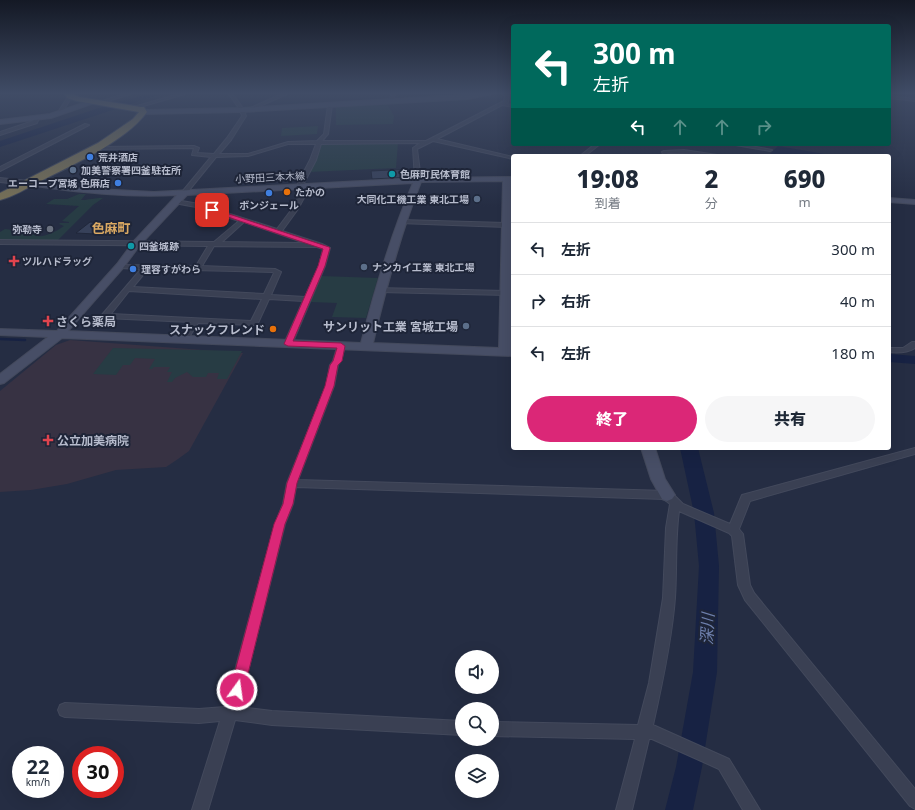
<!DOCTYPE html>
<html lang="ja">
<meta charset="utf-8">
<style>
body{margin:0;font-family:"Noto Sans","Noto Sans JP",sans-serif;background:#f6f6f7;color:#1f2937;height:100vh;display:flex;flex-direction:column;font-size:15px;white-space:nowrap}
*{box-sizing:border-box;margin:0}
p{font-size:13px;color:#747a83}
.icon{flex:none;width:22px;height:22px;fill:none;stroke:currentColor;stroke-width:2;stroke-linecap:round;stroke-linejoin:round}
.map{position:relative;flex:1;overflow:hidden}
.side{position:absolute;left:511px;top:154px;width:380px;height:296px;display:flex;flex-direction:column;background:#fff;border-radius:4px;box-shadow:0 4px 16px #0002}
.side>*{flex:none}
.guide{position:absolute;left:511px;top:24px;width:380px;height:122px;border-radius:4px;box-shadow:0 4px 16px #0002;background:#00695c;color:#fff;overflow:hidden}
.buttons{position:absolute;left:455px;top:650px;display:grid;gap:8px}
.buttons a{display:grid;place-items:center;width:44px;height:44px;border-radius:50%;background:#fff;box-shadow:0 4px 16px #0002;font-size:20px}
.speed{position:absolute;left:12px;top:746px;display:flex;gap:8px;font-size:20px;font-weight:700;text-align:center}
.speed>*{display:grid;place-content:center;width:52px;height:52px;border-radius:50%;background:#fff;box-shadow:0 4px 16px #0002;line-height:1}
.speed small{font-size:10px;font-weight:400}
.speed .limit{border:6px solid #d22;background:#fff;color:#111}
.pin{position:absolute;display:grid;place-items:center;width:34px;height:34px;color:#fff;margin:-17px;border-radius:8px;box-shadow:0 2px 6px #0006}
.me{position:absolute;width:44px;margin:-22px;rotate:14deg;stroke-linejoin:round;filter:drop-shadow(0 0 3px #0008)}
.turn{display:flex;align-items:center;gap:14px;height:84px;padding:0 16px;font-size:18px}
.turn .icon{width:52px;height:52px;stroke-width:2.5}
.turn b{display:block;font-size:28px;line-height:34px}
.lanes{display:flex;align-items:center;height:38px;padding:0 16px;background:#0003;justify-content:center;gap:20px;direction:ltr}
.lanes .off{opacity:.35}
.eta{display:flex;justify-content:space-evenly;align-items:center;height:68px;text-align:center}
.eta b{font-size:24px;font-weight:800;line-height:28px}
.button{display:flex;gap:8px;margin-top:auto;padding:8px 16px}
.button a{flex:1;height:46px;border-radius:24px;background:#db2777;color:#fff;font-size:16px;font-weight:800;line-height:46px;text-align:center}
.button a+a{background:#f6f6f7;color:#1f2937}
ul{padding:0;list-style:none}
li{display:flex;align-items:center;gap:12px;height:52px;padding:0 16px;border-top:1px solid #e0e1e3}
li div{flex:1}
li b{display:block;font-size:15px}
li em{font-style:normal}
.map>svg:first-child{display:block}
.medical{fill:#373243}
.green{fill:#273c44}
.water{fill:#172243}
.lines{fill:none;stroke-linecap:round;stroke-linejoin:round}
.stream{stroke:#172243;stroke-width:2.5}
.river{fill:#172243;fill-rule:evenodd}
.building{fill:#37415a;stroke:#20273a}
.street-casing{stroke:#43495c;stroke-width:2}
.secondary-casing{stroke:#43495c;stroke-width:2}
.highway-casing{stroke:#41485a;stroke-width:2}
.street{fill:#3a4053;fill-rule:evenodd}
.secondary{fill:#474e66;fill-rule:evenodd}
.highway{fill:#797156;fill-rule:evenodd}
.route{fill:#db2777;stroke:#8e194d}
.shop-dot{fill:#3f7fe0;stroke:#1e2538;stroke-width:1.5}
.service-dot{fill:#5c6f8a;stroke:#1e2538;stroke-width:1.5}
.culture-dot{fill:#0f9aa8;stroke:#1e2538;stroke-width:1.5}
.food-dot{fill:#e8710a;stroke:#1e2538;stroke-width:1.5}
.worship-dot{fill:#6b7280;stroke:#1e2538;stroke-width:1.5}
.health-dot{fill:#e0444e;stroke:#1e2538;stroke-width:1.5}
.labels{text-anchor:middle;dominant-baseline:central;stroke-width:4;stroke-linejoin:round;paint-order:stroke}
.far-poi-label{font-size:10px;font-weight:bold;fill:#b7bccd;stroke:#1e2538;text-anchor:start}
.far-street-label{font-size:10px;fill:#b7bccd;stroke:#1e2538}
.poi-label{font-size:12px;font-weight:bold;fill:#b7bccd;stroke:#1e2538;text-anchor:start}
.far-district-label{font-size:13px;font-weight:bold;fill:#dcaa63;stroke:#1e2538}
.near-water-label{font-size:16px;font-style:italic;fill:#6e80ad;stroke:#1e2538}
</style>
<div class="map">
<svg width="915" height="810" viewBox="0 0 915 810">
<rect width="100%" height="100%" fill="#252d43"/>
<!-- medical -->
<path class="medical" d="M 70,340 L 243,353 L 189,451 L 178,459 L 166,467 L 116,470 L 67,484 L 31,490 L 0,492 L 0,391 L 56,345 Z"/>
<!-- green -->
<path class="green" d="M 387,104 L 394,116 L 393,124 L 336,125 L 336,107 Z
M 318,126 L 317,134 L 281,136 L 282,128 Z
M 398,142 L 396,168 L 309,172 L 322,144 L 325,143 Z
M 79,194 L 86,194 L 81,200 C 88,200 94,198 103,198 L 93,205 L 58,240 L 0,240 L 0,232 L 5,229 L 22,231 L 20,234 L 37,233 L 36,236 C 47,237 55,232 64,226 L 59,224 L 60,223 L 69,223 L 69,222 L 62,221 L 79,206 L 46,204 L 54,199 L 67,199 Z
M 321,276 L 378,278 L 366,318 L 332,317 L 337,303 L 310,302 Z
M 113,348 L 242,351 L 227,379 L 217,379 L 219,373 L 208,373 L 206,377 L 193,377 L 187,372 L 175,378 L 172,382 L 167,382 L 172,372 L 167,372 L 170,367 L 154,367 L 152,369 L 149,369 L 155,359 L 135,358 L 130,365 L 123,365 L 116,375 L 93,374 Z"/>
<!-- water -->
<path class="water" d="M 778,146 L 836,156 L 785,156 L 770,154 Z"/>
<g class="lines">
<!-- stream -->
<path class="stream" d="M 0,339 L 25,340"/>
<!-- river -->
<path class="river" d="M 149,94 L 161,94 L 0,147 L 0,141 L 114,103 Z
M 889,354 L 915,356 L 915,364 L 889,362 Z
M 680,448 L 698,448 L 714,513 L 719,566 L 717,672 L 702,767 L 693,810 L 665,810 L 676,767 L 693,672 L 699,566 L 694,513 Z"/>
</g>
<!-- building -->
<path class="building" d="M 411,169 L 413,177 L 372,179 L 371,171 Z
M 90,222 L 127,225 L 114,235 L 76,233 Z"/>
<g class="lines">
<defs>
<path id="street" d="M 125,94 L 131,94 L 98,104 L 95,103 Z
M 179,94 L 185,94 L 133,109 L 130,108 Z
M 229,94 L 233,94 L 244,110 L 246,116 L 231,140 L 219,154 L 248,154 L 288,142 L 317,141 L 324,134 L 328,105 L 330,104 L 332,105 L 328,134 L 322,141 L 426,141 L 504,101 L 505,96 L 503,94 L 507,94 L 509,96 L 508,102 L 506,104 L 513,105 L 513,107 L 502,105 L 437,139 L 513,157 L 513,159 L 433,141 L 417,149 L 421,180 L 418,182 L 415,180 L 413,148 L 420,143 L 321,144 L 316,160 L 304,183 L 307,192 L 298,209 L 282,231 L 322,244 L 330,248 L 325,266 L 292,344 L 288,346 L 284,344 L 303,301 L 269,299 L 258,323 L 254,325 L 198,323 L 186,342 L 183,342 L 179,340 L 191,322 L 105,318 L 101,316 L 141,269 L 120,268 L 117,266 L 118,265 L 196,266 L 208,246 L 0,244 L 0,240 L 214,242 L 239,221 L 196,207 L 174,203 L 174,201 L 176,200 L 199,204 L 277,229 L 292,209 L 301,192 L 298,183 L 310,160 L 316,144 L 288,144 L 248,156 L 216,157 L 186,194 L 182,194 L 182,192 L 211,157 L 192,155 L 194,148 L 95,149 L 93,148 L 95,147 L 194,146 L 199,148 L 197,153 L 214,154 L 227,138 L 242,116 L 240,110 ZM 244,222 L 305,243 L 222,242 ZM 214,246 L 317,247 L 323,249 L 319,266 L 305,297 L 271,295 L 281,272 L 275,269 L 202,266 ZM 148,269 L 272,272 L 274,273 L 264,294 L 133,287 ZM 129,291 L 262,299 L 251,321 L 111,314 Z
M 282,94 L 287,94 L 251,110 L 248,109 Z
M 391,94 L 396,94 L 394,96 L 394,101 L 392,102 L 390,101 Z
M 69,95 L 72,96 L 62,113 L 57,114 Z
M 889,96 L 915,99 L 915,101 L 889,98 Z
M 35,117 L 39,118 L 37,123 L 0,135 L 0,132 L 33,121 Z
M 85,124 L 89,125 L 0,171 L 0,167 Z
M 595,144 L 600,144 L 585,156 L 580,156 Z
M 730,144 L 741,144 L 772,150 L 770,151 Z
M 684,150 L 717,155 L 719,156 C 702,156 685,152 667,153 L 669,156 L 664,156 L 662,152 L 664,151 Z
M 0,178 L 28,181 L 31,183 L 28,185 L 0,182 Z
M 401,220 L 506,223 L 509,225 L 506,227 L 399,223 L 398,222 Z
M 377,288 L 506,291 L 510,293 L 506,295 L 380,292 L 376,290 Z
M 912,342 L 915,342 L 915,348 C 907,353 898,353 889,352 L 889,348 L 903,348 Z
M 338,344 L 341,344 L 345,346 L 341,361 L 338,365 L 334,386 L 298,480 L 667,491 L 671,492 L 683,504 L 730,524 L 742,495 L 915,448 L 915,454 L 750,501 L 739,529 L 743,534 L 750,585 L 754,593 L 915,789 L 915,809 L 910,806 L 745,600 L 738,585 L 732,536 L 729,533 L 679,511 C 675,540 677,569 675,598 C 672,639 662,685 653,725 L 729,759 L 760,810 L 743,810 L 719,769 L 652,739 L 649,739 L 632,810 L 616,810 L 635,739 L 492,736 L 492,722 L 638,725 L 649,683 L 663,598 L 666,528 L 670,504 L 664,499 L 296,487 L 293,504 L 285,524 L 239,707 L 272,711 L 462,721 L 462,735 L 272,725 L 235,720 L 208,810 L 192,810 L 220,721 L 199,723 L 65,717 L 60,715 L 58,710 L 60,705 L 65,703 L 199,709 L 225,707 L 275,524 L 283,504 L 287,483 L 326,386 L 330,365 L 333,361 Z"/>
<path id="secondary" d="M 477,94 L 492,94 L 468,99 L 242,112 L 143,114 L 140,112 L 143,110 L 242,108 Z
M 92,100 L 94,101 L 94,103 L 51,118 L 0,124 L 0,120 L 50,114 Z
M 507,177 L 513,177 L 513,181 L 511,181 L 511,348 L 513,348 L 513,356 L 62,338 L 4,383 L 0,384 L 0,374 L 48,337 L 0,335 L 0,329 L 57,331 L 117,264 L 134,241 L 177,195 C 127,198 77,192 28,185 L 25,185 L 25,181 L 77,188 L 154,192 L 418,178 ZM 503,181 L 499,348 L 373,343 C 386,288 400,235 421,182 ZM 413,183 C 391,235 375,288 361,343 L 68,331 L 123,268 L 140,245 L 187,195 Z
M 889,198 L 915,200 L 915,204 L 889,202 Z
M 641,448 L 655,448 L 665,479 L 675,495 L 672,499 L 667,501 L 662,499 L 651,479 Z"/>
<path id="highway" d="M 65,94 L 73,94 L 79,97 L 141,107 L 144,107 L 147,112 C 125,142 72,165 39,182 C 27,188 13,197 0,200 L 0,193 L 98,143 L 133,119 L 139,112 L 77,101 L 67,98 Z"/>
</defs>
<!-- street casing -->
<use href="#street" class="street-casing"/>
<!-- secondary casing -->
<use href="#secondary" class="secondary-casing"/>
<!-- highway casing -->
<use href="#highway" class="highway-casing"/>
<!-- street -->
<use href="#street" class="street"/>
<!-- secondary -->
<use href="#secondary" class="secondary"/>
<!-- highway -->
<use href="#highway" class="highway"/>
</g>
<!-- sky -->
<linearGradient id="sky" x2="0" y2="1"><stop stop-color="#141925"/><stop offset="0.45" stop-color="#404c66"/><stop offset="1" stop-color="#404c66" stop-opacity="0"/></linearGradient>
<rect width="915" height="207" fill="url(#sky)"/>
<!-- route -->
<path class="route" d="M 210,209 L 214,209 L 329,247 L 330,248 L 325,266 L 293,341 L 341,343 L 345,346 L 342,361 L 338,365 L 334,386 L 297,483 L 293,504 L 285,524 L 244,690 L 242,695 L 237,697 L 232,695 L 230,690 L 274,524 L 283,504 L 287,483 L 325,386 L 330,365 L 333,361 L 337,348 L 288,346 L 284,344 L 318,266 L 323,249 L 210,211 Z"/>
<!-- markers -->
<g class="shop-dot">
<circle cx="90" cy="157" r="4"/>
<circle cx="118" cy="183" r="4"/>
<circle cx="269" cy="193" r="4"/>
<circle cx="133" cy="269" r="4"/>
</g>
<g class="service-dot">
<circle cx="73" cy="170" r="4"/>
<circle cx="477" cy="199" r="4"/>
<circle cx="364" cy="267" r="4"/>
<circle cx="466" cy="326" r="4"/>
</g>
<g class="culture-dot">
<circle cx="392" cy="174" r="4"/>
<circle cx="131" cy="246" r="4"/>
</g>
<g class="food-dot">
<circle cx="287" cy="192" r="4"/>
<circle cx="273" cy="329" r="4"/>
</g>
<circle class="worship-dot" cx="50" cy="229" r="4"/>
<g class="health-dot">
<path d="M12 255h4v4h4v4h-4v4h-4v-4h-4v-4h4z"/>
<path d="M46 315h4v4h4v4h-4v4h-4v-4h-4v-4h4z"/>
<path d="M46 434h4v4h4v4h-4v4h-4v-4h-4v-4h4z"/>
</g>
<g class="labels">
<!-- far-poi labels -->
<g class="far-poi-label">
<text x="98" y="157">荒井酒店</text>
<text x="81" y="170">加美警察署四釜駐在所</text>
<text x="400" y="174">色麻町民体育館</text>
<text x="110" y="183" text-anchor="end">エーコープ宮城 色麻店</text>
<text x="295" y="192">たかの</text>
<text x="469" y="199" text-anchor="end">大同化工機工業 東北工場</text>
<text x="269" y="205" text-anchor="middle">ボンジェール</text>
<text x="42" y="229" text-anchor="end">弥勒寺</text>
<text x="139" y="246">四釜城跡</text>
<text x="22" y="261">ツルハドラッグ</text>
<text x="372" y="267">ナンカイ工業 東北工場</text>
<text x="141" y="269">理容すがわら</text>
</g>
<!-- far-street labels -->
<g class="far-street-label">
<text transform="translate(270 177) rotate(-3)">小野田三本木線</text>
</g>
<!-- poi labels -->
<g class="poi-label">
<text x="56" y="321">さくら薬局</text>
<text x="458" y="326" text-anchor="end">サンリット工業 宮城工場</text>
<text x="265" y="329" text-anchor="end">スナックフレンド</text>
<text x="57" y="440">公立加美病院</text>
</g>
<!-- far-district labels -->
<g class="far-district-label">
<text x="111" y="228">色麻町</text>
</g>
<!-- near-water labels -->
<g class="near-water-label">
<text transform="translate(707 629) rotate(-87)">深川</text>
</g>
</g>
</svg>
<div class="buttons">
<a><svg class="icon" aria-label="sound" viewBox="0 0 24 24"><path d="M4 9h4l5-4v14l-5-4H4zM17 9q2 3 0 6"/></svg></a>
<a><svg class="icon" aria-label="search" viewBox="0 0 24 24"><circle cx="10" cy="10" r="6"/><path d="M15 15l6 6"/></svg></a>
<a><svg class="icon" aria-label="layers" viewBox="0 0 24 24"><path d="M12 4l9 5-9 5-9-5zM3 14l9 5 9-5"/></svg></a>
</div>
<div class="speed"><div>22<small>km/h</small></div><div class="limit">30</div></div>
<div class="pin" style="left:212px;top:210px;background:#d93025"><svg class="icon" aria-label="arrive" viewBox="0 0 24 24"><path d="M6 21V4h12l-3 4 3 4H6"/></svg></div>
<svg class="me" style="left:237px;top:690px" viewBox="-20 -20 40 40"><circle r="17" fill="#db2777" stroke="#fff" stroke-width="3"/><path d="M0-11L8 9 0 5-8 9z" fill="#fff"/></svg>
<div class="guide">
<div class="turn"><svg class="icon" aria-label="left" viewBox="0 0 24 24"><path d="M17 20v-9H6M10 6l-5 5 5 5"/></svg><div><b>300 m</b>左折</div></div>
<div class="lanes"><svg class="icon" aria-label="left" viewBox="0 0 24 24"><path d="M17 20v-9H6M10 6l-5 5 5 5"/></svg><svg class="icon off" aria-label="ahead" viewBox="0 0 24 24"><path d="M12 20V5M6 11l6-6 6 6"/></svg><svg class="icon off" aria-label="ahead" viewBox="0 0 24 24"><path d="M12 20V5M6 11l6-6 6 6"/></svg><svg class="icon off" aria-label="right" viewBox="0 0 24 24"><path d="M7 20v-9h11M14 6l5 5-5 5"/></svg></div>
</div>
<section class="side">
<div class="eta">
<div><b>19:08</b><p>到着</p></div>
<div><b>2</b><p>分</p></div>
<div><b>690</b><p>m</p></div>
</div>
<ul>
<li><svg class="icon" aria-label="left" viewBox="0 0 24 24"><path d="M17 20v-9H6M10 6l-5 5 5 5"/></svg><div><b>左折</b></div><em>300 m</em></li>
<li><svg class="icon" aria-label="right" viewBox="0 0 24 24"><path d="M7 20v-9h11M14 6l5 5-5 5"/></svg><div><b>右折</b></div><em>40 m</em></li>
<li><svg class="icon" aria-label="left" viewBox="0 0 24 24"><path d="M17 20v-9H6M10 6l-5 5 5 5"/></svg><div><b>左折</b></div><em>180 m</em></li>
</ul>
<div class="button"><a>終了</a><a>共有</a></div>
</section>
</div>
